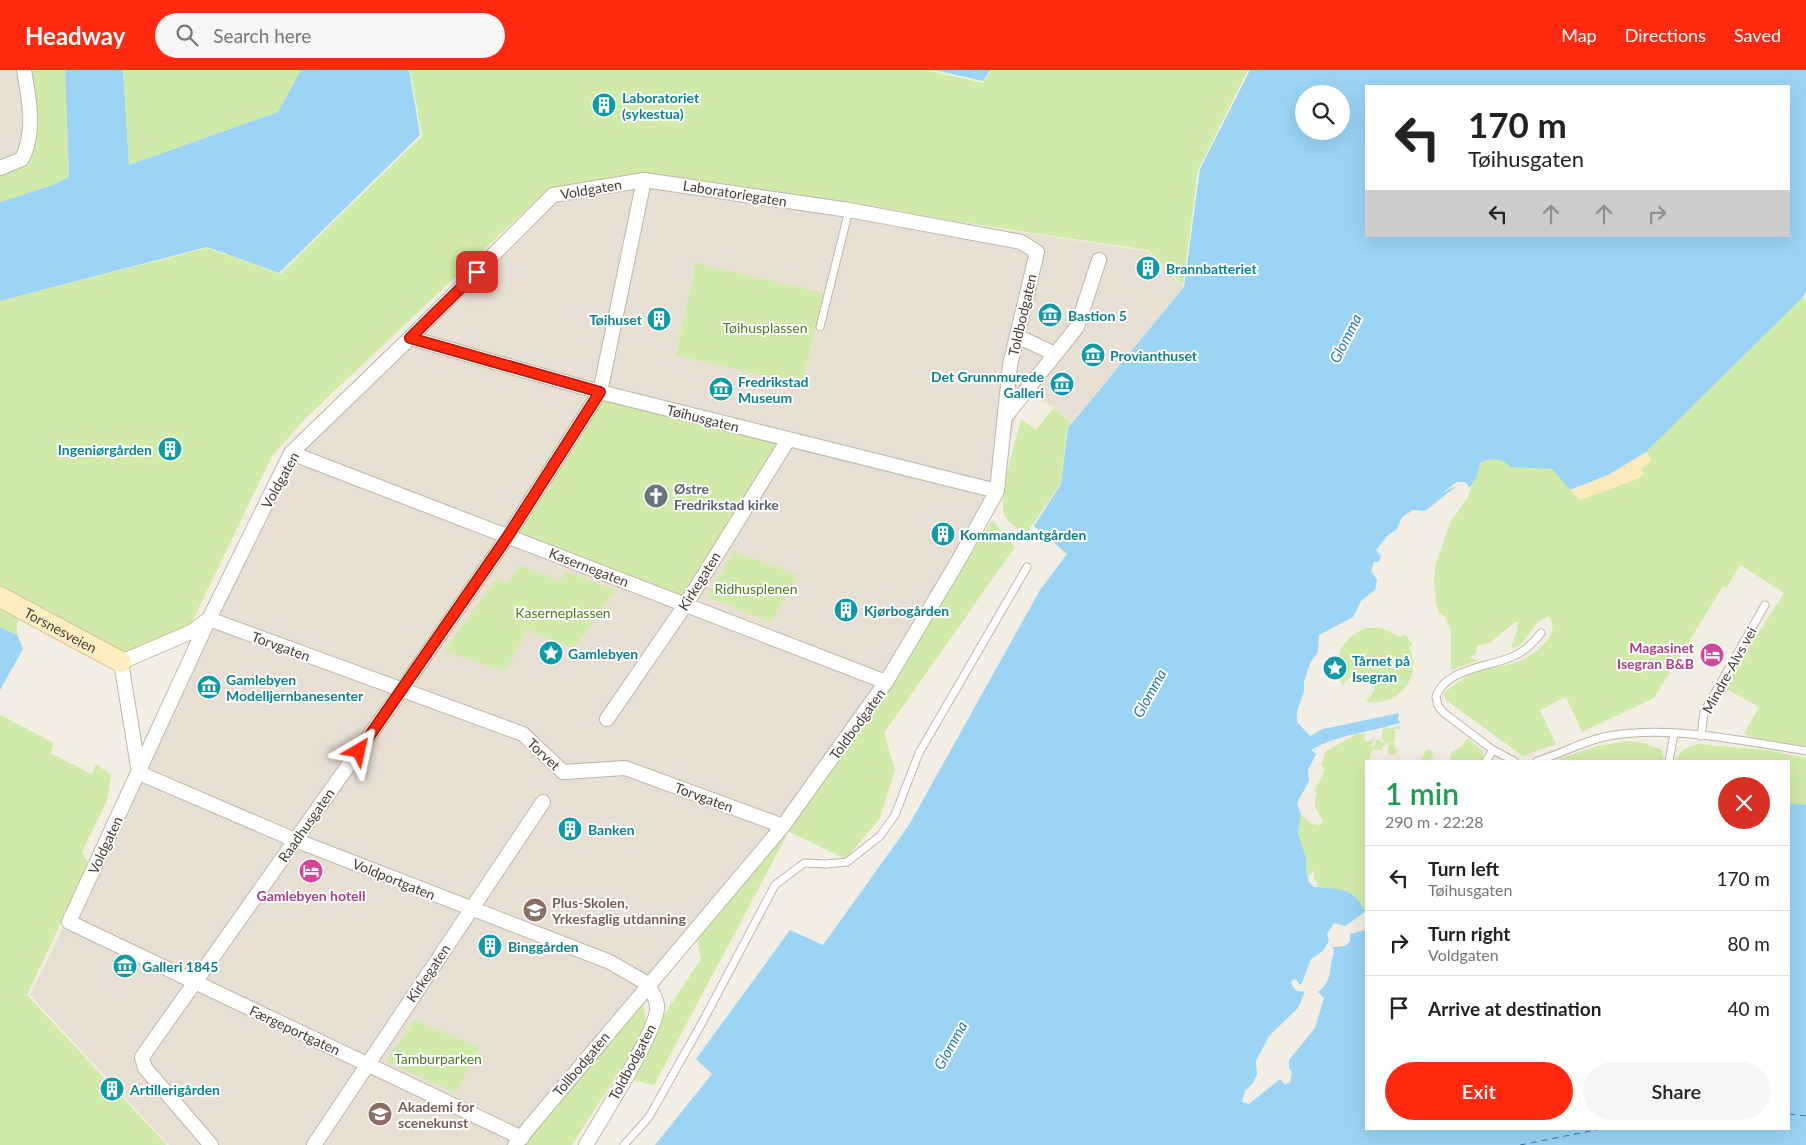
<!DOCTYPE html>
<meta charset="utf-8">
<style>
body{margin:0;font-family:Lato,sans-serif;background:#f6f6f6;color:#222;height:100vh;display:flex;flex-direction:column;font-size:19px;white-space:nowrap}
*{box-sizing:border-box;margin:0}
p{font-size:16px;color:#767676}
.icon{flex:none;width:28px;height:28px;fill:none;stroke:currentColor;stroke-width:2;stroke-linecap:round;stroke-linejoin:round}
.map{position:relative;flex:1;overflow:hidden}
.drawer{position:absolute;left:1365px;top:690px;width:425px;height:370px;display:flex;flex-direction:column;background:#fff;border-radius:0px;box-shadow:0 5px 20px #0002}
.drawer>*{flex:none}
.hud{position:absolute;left:1365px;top:15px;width:425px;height:152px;border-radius:0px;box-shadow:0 5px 20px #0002;background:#fff;color:#222;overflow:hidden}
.buttons{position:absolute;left:1295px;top:15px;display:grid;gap:10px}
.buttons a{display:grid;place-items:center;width:55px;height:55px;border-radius:50%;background:#fff;box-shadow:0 5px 20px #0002;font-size:25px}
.pin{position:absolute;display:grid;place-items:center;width:42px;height:42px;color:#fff;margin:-21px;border-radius:10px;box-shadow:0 2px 8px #0006}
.me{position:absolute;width:55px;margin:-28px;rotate:36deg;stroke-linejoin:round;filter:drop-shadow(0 0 4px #0008)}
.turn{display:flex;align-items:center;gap:18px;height:105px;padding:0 20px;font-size:22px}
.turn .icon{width:65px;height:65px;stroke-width:2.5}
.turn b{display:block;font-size:35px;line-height:42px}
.lanes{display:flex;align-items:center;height:48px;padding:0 20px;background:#0003;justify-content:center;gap:25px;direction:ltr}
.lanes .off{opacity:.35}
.round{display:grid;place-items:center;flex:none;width:52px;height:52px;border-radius:26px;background:#f6f6f6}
.headline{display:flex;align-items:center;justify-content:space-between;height:85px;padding:0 20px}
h1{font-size:30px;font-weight:600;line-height:38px;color:#1e9e55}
.primary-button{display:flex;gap:10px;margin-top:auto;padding:10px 20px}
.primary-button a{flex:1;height:58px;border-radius:30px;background:#ff290f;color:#fff;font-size:20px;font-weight:600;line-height:58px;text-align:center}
.primary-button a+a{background:#f6f6f6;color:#222}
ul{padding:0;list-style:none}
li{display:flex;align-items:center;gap:15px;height:65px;padding:0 20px;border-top:1px solid #e0e0e0}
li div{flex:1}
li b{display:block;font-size:19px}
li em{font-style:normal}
header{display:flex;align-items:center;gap:30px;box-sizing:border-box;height:70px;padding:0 25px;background:#ff290f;color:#fff}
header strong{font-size:24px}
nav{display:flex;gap:28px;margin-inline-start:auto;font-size:18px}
.search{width:350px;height:45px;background:#f6f6f6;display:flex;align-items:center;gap:12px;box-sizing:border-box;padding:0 18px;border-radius:28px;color:#767676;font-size:19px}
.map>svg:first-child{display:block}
.residential{fill:#e7dfd1}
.green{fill:#d0eba9}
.sand{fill:#fbebbc}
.water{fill:#9bd4f5;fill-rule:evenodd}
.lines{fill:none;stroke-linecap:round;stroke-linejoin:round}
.ferry{stroke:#257ab0;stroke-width:1;stroke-dasharray:6 5;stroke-linecap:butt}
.lane-casing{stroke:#bfb5a6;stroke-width:9}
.street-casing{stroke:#bfb5a6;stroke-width:16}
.secondary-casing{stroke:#dac392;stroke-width:22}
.lane{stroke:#fff;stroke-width:7}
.street{stroke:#fff;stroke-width:14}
.secondary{stroke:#ffeec2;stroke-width:20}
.route-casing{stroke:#a61b0a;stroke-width:12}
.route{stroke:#ff290f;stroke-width:9}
.labels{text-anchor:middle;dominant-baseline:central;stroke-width:4;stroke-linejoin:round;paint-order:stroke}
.culture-label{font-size:14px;font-weight:bold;fill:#0d838f;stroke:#fff;text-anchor:start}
.street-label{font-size:14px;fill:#453d33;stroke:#fff}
.park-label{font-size:14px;fill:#487b23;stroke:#fff}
.worship-label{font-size:14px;font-weight:bold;fill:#5b616d;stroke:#fff;text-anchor:start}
.hotel-label{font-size:14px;font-weight:bold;fill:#b23c85;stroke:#fff;text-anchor:end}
.education-label{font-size:14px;font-weight:bold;fill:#785e54;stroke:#fff;text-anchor:start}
.water-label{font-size:15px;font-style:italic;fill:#257ab0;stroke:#fff}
</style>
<header>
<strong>Headway</strong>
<div class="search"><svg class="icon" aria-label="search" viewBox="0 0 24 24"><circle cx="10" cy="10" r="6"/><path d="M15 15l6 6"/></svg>Search here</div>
<nav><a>Map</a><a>Directions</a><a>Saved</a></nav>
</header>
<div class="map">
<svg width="1806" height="1075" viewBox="0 0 1806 1075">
<rect width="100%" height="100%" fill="#f3eee3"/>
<!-- residential -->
<path class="residential" d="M 0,0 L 18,0 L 22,22 L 24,70 L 19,82 L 0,89 Z
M 646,106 L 1147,181 L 1184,217 L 1072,352 L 1032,322 L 1017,342 L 998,422 L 889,617 L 525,1075 L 169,1075 L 30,925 L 139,703 L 287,381 L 545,124 Z"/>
<!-- green -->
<path class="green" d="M 30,0 L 65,0 L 69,107 L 53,115 L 0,132 L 0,105 L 29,91 L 36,63 Z
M 123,0 L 301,0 L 278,42 L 129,95 Z
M 410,0 L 926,0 L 983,13 L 991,0 L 1248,0 L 1198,100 L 1183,215 L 1148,180 L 646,106 L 545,122 L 306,348 L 272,386 L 190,556 L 125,589 L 18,535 L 17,565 L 0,557 L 0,231 L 207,178 L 280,204 L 422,66 Z
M 696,193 L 824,223 L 802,315 L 676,285 Z
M 1802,228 L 1806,229 L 1806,676 L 1754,668 L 1744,664 L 1759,637 L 1723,617 L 1784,523 L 1740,495 L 1727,517 L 1723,516 L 1654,628 L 1582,662 L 1566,627 L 1540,640 L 1556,674 L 1523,686 L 1447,631 L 1443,624 C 1452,616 1461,609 1472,604 C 1488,597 1506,597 1522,590 C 1536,584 1562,563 1549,547 C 1528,551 1530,577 1511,578 C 1513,570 1519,560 1517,552 L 1515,552 L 1491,572 L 1477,576 L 1476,583 L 1470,588 L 1479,590 L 1452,600 L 1451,598 L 1451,561 L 1445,547 L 1439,543 L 1436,531 L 1434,512 L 1436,493 L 1451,451 L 1467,429 L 1480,393 C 1492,387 1502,389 1511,397 L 1553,399 L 1580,430 L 1641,399 L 1651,390 L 1646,382 Z
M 600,326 L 782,373 L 683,529 L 516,463 Z
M 1053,338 L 1072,353 L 1067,359 L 1061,413 L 1026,464 C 1018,459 1010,454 1005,446 C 996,428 1017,369 1021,349 L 1036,360 Z
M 992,450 L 1015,477 L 884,663 L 895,700 L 880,748 L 846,789 L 785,760 L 890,617 Z
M 733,481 L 798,505 L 771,552 L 707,527 Z
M 520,495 L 560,511 L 566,502 L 616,520 L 573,579 L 527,559 L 506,601 L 444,581 L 497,508 L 507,514 Z
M 1366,558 L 1381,558 L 1401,567 L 1405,564 L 1413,575 L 1409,577 C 1423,608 1399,636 1366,632 L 1375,619 L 1352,604 L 1343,616 C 1330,592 1341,568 1366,558 Z
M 0,645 L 54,673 L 50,683 L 92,704 L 96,694 L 111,705 L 107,731 L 82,782 L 89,793 L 27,925 L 167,1075 L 0,1075 Z
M 1400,655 L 1400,659 L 1394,659 L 1395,672 L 1392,671 L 1396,680 L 1398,680 L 1396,684 L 1389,685 L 1388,679 L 1390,672 L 1383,676 L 1382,680 L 1372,680 L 1369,688 L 1371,691 L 1366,691 L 1366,850 L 1365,842 L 1335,819 L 1318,817 L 1314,807 L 1314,800 L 1308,807 L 1305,795 L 1306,787 L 1298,763 L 1301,745 L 1312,754 L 1320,755 L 1323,751 C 1317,740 1312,736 1317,722 L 1314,721 L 1325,700 L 1321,695 L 1326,681 L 1355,665 L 1354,663 L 1366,664 L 1364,670 L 1367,672 L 1375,668 L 1372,675 L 1373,678 L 1377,669 L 1385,673 L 1382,667 L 1383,658 L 1386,657 L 1387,659 Z
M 1468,668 L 1483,681 L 1482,691 L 1450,691 L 1451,683 L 1462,676 Z
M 1628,671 L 1644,673 L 1662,680 L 1664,691 L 1553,691 L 1597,676 Z
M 1697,674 L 1766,680 L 1806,688 L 1806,735 L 1789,733 L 1789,691 L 1674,691 L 1684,679 Z
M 1426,680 L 1431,680 L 1433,684 L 1430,691 L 1414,691 L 1421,690 Z
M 782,763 L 787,765 L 654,1015 L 631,1010 L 662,948 L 701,889 L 697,868 Z
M 644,934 L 646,960 L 572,1075 L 520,1075 Z
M 415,950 L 479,977 L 456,1023 L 385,991 Z"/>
<!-- sand -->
<path class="sand" d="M 1646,382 L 1651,390 L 1641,399 L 1644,404 L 1640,408 L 1580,430 L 1570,420 L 1608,405 Z"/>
<!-- water -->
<path class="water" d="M 65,0 L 123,0 L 129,95 L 278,42 L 301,0 L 409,0 L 420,65 L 279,203 L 207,177 L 0,231 L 0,132 L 53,115 L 69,107 Z
M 934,0 L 990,0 L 983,11 Z
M 1250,0 L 1806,0 L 1806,222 L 1802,228 L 1646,382 L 1608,405 L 1570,420 L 1552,399 L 1511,397 C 1502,389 1492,387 1480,393 L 1477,406 L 1470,418 L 1465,412 L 1457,412 L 1442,423 L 1458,415 L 1425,441 L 1413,440 L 1402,447 L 1397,459 L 1388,465 L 1376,480 L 1381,486 L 1379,492 L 1374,492 L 1371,501 L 1377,510 L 1375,520 L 1361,531 L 1353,547 L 1319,565 L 1318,582 L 1310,593 L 1304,612 L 1304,621 L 1297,642 L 1297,652 L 1310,666 L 1323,659 L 1399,643 L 1398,648 L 1400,653 C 1370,662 1339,664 1311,680 L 1316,684 L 1308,700 L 1309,711 L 1297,733 L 1301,745 L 1298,763 L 1306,787 L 1306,801 L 1309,812 L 1314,817 C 1339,819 1354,817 1365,842 L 1345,856 L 1334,853 L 1327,864 L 1329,871 L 1323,881 L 1311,889 L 1301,915 L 1295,909 L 1291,911 C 1292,919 1297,923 1305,921 L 1298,938 L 1269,966 L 1256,991 L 1257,1004 L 1253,1013 L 1245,1021 L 1242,1032 L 1249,1034 L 1280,1009 L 1284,1014 L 1290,1013 L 1292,1002 L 1289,998 L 1289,990 L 1315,958 L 1324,928 L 1318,922 C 1331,912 1329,904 1332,889 C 1333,883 1335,883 1333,877 L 1345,876 L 1350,871 L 1350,864 L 1366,860 L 1366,1059 L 1789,1059 L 1789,733 L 1806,735 L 1806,1075 L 655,1075 L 712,1004 L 696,989 L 790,860 L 823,875 L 909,755 L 1040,520 L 1067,484 L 1034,456 L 1061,414 L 1068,358 L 1184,217 L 1200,99 ZM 1789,16 L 1789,166 L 1366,166 L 1366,16 ZM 1304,24 L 1341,24 L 1341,61 L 1304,61 Z
M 0,557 L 17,565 L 23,579 L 0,620 Z"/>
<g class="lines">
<!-- ferry -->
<path class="ferry" d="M 1789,1044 L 1806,1046
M 1520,1075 L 1601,1059"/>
<defs>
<path id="lane" d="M 820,257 L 849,140
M 1701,666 L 1704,642 L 1765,535
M 1486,691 L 1493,680
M 1514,691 L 1493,680 L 1444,643 L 1438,636 L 1436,627 C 1445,598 1491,597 1514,586 C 1525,581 1534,572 1541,563
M 1537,691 C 1562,684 1584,670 1609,666 C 1669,655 1746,671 1806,681
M 1669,691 L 1674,664
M 624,1075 L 649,1047 L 703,951 L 775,815 L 804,793 L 826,794 L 847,792 L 880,766 L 895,745 L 919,683 L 1027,497"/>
<path id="street" d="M 0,98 L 22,89 C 36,60 29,30 24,0
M 1017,266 L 1055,284
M 410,268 L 600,322 L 997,421
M 1005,347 L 1077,257 L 1099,190
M 291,383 L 886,612
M 607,649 L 686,534 L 788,370
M 648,914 L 610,892 L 295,770 L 139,703 L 121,592 L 191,562 L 209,549 L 523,664 L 563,702 L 625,698 L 783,756
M 211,1075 L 145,998 L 142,987 L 401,621 L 508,466 L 600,322 L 644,110
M 314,1075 L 543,732
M 515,1075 L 527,1060 L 783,756 L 886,612 L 957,493 L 997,421 L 1010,295 L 1037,182 L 1021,172 L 849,140 L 644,110 L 553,125 L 410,268 L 291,383 L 209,549 L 69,852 L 522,1068
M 586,1075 C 599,1052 661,956 657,935 C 656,928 651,920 648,914"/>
<g id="secondary">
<path id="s1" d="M 0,527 L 121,592"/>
</g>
</defs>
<!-- lane casing -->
<use href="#lane" class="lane-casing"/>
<!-- street casing -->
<use href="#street" class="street-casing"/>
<!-- secondary casing -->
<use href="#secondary" class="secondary-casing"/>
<!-- lane -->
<use href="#lane" class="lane"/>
<!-- street -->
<use href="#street" class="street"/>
<!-- secondary -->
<use href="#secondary" class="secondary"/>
</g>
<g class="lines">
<defs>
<path id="route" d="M 359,681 L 508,466 L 600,322 L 410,268 L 477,202"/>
</defs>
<!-- route casing -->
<use href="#route" class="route-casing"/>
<!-- route -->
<use href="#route" class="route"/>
</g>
<!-- icons -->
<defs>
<symbol id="building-disc" viewBox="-11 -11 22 22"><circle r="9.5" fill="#0f9aa8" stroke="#fff"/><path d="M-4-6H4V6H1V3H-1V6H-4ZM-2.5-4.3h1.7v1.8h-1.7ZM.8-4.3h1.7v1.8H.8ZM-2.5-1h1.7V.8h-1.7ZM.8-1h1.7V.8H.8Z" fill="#fff"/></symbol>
<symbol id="museum-disc" viewBox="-11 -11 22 22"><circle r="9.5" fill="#0f9aa8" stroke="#fff"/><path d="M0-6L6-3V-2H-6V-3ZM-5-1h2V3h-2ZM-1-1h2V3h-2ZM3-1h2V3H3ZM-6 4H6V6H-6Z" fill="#fff"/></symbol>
<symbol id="church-disc" viewBox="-11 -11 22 22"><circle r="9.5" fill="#6b7280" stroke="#fff"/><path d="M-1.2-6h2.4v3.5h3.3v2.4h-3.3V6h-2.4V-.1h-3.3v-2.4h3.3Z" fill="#fff"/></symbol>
<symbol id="sight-disc" viewBox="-11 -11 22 22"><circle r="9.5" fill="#0f9aa8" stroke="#fff"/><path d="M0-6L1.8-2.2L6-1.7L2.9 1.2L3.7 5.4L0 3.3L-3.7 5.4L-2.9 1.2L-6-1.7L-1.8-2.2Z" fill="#fff"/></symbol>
<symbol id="hotel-disc" viewBox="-11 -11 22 22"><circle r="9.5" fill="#d1479c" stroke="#fff"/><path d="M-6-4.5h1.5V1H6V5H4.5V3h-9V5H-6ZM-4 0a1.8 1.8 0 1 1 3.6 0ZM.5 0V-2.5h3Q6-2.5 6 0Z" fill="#fff"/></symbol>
<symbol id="school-disc" viewBox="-11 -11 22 22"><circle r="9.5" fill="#8d6e63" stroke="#fff"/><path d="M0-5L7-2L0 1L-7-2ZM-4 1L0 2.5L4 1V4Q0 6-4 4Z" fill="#fff"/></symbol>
</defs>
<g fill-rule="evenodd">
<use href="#building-disc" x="590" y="21" width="28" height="28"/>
<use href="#building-disc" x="1134" y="184" width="28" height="28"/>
<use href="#museum-disc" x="1036" y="231" width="28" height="28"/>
<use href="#building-disc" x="645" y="235" width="28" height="28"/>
<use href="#museum-disc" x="1079" y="271" width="28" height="28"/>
<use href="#museum-disc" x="1048" y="300" width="28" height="28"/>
<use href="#museum-disc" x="707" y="305" width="28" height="28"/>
<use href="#building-disc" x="156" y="365" width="28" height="28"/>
<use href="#church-disc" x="642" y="412" width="28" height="28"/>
<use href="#building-disc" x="929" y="450" width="28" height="28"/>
<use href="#building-disc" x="832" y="526" width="28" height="28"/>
<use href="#sight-disc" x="537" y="569" width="28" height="28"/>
<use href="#hotel-disc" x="1698" y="571" width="28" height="28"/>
<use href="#sight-disc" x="1321" y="584" width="28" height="28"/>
<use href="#museum-disc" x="195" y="603" width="28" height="28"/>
<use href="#building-disc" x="556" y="745" width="28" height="28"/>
<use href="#hotel-disc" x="297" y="787" width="28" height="28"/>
<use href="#school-disc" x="521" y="826" width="28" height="28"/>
<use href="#building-disc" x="476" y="862" width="28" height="28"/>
<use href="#museum-disc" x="111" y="882" width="28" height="28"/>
<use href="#building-disc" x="98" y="1005" width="28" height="28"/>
<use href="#school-disc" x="366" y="1030" width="28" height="28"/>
</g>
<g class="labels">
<!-- culture labels -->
<g class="culture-label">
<text x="622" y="27">Laboratoriet<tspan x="622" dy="16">(sykestua)</tspan></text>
<text x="1166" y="198">Brannbatteriet</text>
<text x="1068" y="245">Bastion 5</text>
<text x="642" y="249" text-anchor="end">Tøihuset</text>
<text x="1110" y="285">Provianthuset</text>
<text x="1044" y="306" text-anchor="end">Det Grunnmurede<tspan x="1044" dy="16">Galleri</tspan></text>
<text x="738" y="311">Fredrikstad<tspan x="738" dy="16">Museum</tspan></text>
<text x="152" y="379" text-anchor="end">Ingeniørgården</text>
<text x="960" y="464">Kommandantgården</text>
<text x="864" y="540">Kjørbogården</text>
<text x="568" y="583">Gamlebyen</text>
<text x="1352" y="590">Tårnet på<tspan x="1352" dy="16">Isegran</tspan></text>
<text x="226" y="609">Gamlebyen<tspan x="226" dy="16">Modelljernbanesenter</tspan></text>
<text x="588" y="759">Banken</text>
<text x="508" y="876">Binggården</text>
<text x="142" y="896">Galleri 1845</text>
<text x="130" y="1019">Artillerigården</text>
</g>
<!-- street labels -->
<g class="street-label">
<text transform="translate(591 119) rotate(-10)">Voldgaten</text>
<text transform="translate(735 123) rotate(9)">Laboratoriegaten</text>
<text transform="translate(1022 245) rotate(-77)">Toldbodgaten</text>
<text transform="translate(703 348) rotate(14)">Tøihusgaten</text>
<text transform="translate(280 410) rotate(-61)">Voldgaten</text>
<text transform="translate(589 497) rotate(21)">Kasernegaten</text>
<text transform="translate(699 511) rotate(-58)">Kirkegaten</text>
<text stroke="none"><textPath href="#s1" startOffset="69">Torsnesveien</textPath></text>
<text transform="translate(281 576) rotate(20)">Torvgaten</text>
<text transform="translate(1729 600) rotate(-61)">Mindre-Alvs vei</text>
<text transform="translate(857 654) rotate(-54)">Toldbodgaten</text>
<text transform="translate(544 684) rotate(43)">Torvet</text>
<text transform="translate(704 727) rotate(20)">Torvgaten</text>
<text transform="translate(306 755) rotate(-55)">Raadhusgaten</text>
<text transform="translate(105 775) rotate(-65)">Voldgaten</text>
<text transform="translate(394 809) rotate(22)">Voldportgaten</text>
<text transform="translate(428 903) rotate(-56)">Kirkegaten</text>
<text transform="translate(295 960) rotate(25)">Færgeportgaten</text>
<text transform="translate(632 992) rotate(-62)">Toldbodgaten</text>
<text transform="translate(581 994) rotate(-50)">Tollbodgaten</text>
</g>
<!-- park labels -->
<g class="park-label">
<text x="765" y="257">Tøihusplassen</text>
<text x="756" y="518">Ridhusplenen</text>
<text x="563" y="542">Kaserneplassen</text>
<text x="438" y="988">Tamburparken</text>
</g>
<!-- worship labels -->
<g class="worship-label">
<text x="674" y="418">Østre<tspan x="674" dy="16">Fredrikstad kirke</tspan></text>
</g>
<!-- hotel labels -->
<g class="hotel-label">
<text x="1694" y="577">Magasinet<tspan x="1694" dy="16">Isegran B&amp;B</tspan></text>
<text x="311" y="825" text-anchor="middle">Gamlebyen hotell</text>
</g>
<!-- education labels -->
<g class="education-label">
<text x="552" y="832">Plus-Skolen,<tspan x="552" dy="16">Yrkesfaglig utdanning</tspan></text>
<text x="398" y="1036">Akademi for<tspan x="398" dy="16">scenekunst</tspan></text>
</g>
<!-- water labels -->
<g class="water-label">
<text transform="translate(1345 268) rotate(-63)">Glomma</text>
<text transform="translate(1149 623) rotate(-61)">Glomma</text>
<text transform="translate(950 975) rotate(-61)">Glomma</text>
</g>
</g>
</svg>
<div class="buttons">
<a><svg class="icon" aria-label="search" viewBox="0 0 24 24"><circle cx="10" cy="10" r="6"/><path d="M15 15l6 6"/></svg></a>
</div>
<div class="pin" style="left:477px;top:202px;background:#d93025"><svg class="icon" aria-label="arrive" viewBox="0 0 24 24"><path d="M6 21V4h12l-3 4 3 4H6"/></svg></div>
<svg class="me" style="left:359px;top:681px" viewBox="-20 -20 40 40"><path d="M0-17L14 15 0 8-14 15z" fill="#ff290f" stroke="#fff" stroke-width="4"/></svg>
<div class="hud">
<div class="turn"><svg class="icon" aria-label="left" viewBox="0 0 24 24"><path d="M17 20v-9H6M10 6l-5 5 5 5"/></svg><div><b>170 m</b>Tøihusgaten</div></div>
<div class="lanes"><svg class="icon" aria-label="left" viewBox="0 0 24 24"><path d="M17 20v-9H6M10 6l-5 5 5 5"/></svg><svg class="icon off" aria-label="ahead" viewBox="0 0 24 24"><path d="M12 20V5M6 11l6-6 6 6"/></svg><svg class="icon off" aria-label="ahead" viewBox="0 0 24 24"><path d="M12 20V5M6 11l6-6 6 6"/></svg><svg class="icon off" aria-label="right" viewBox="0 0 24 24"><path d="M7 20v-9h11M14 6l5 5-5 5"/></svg></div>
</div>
<section class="drawer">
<div class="headline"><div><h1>1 min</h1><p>290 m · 22:28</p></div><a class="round" style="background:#d93025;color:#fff"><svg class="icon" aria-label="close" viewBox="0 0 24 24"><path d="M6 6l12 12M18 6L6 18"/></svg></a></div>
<ul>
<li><svg class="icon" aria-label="left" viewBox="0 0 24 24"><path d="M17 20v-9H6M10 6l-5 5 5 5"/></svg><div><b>Turn left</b><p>Tøihusgaten</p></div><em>170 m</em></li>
<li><svg class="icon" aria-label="right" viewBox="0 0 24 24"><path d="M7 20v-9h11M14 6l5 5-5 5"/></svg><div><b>Turn right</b><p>Voldgaten</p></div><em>80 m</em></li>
<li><svg class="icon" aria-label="arrive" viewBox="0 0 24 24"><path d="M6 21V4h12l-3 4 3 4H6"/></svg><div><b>Arrive at destination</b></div><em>40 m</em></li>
</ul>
<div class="primary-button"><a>Exit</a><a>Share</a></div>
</section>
</div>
